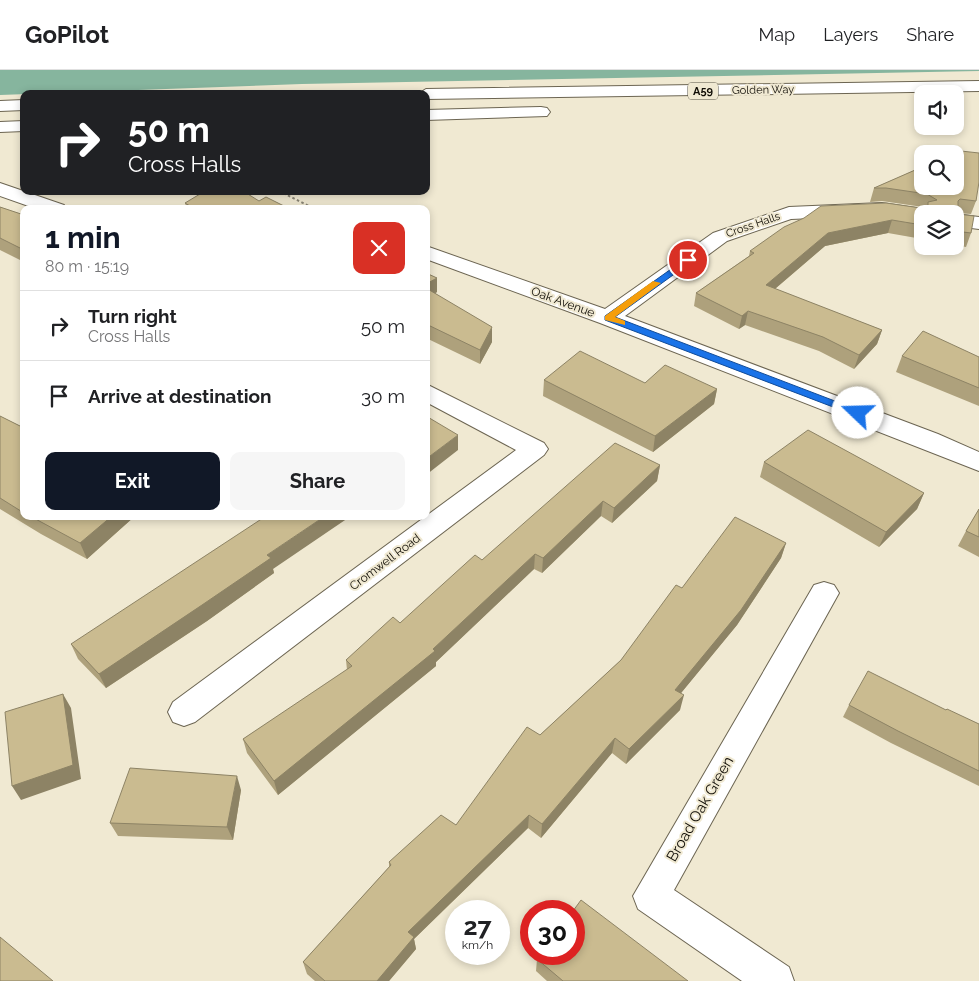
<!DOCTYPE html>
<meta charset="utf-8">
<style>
body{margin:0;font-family:Raleway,sans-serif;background:#f6f6f6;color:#202124;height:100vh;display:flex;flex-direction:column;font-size:19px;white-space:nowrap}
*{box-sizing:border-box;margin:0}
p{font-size:16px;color:#757577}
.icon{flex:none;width:28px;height:28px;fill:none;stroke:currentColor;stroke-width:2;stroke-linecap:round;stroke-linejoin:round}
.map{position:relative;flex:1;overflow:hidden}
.side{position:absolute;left:20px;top:135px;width:410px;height:315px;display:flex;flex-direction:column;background:#fff;border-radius:10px;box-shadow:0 2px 8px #0003}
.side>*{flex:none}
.hud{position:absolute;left:20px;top:20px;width:410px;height:105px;border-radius:10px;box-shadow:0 2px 8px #0003;background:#202124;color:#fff;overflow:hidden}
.controls{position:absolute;left:914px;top:15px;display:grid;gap:10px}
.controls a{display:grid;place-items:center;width:50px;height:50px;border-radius:10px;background:#fff;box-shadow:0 2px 8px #0003;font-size:25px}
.speed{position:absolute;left:445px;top:830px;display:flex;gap:10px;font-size:25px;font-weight:700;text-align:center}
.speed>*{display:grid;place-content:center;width:65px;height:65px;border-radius:50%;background:#fff;box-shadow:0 2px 8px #0003;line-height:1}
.speed small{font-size:12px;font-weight:400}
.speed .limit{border:8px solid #d22;background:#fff;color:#111}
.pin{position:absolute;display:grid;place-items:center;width:42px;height:42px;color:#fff;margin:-21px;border:2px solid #fff;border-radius:50%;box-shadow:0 1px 5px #0007}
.me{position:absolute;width:55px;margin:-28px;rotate:291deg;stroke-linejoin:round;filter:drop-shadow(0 0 4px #0008)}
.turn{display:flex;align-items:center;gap:18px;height:105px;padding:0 25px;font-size:22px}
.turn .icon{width:65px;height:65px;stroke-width:2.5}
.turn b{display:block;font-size:35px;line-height:42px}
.round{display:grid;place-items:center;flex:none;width:52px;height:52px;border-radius:10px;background:#f6f6f6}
.overview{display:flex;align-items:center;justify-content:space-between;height:85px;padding:0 25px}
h1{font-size:30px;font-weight:700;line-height:38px;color:#111827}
.button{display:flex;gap:10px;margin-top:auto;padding:10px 25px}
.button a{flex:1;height:58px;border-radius:10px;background:#111827;color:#fff;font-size:20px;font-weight:700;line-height:58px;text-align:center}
.button a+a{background:#f6f6f6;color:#202124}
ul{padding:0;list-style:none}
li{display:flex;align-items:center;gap:15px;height:70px;padding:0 25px;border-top:1px solid #e0e0e0}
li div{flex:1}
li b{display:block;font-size:19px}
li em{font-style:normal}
header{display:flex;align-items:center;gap:30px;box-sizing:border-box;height:70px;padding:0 25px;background:#fff;border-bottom:1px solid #e0e0e0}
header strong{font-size:24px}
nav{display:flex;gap:28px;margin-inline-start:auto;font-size:18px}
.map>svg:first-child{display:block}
.forest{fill:#86b59e}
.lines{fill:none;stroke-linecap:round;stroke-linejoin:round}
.minor-casing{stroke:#6c6552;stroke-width:2}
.trunk-casing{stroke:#6c6552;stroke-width:2}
.path{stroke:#8a8575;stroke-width:2;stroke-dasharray:2.5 2.5;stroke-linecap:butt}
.minor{fill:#fff;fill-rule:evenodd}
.trunk{fill:#fff;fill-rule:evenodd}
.wall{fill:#aea17c}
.shaded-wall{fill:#8d8365}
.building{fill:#cabb90;stroke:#8d8365}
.route{fill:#1a73e8;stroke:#114b97}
.slow{fill:#f59e0b}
.labels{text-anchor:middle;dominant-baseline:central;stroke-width:4;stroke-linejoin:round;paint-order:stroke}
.far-street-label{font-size:11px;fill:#100d06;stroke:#f0e9d2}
.shield{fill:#f0e9d2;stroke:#534f43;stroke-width:1}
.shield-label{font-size:11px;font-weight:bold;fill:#100d06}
.street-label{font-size:12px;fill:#100d06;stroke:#f0e9d2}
.near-street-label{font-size:15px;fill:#100d06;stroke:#f0e9d2}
</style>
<header>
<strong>GoPilot</strong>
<nav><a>Map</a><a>Layers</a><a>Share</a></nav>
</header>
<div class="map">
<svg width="979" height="911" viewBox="0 0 979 911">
<rect width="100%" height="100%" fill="#f0e9d2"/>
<!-- forest -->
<path class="forest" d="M 0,0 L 979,0 L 979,1 L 302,14 L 0,25 Z"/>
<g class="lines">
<defs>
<path id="minor" d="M 0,113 L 64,135 L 67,139 L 37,139 L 0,126 Z
M 882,133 L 922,139 L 931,144 L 922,144 L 922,151 L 882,145 L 791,149 L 727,171 L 625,246 L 938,364 L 979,382 L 979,401 L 600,253 L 426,189 L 426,176 L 605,239 L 713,163 L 789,137 Z
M 955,144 L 979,147 L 979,159 L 955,156 Z
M 426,314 L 544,373 L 548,379 L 544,385 L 195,652 L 184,656 L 173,652 L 168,642 L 173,632 L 516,380 L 426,332 Z
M 824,512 L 834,515 L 839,523 L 674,820 L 789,897 L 794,911 L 742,911 L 638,839 L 633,826 L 814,515 Z"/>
<path id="trunk" d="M 979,11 L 979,21 L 426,29 L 426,24 L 418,24 L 426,19 Z
M 24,30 L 24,40 L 0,41 L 0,31 Z
M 541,37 L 547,38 L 550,42 L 547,46 L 426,50 L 426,40 Z
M 24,51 L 24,61 L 0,62 L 0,52 Z"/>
</defs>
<!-- minor casing -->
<use href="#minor" class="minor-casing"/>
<!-- trunk casing -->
<use href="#trunk" class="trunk-casing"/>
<!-- path -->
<path class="path" d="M 279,121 L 315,139"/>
<!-- minor -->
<use href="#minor" class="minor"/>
<!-- trunk -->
<use href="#trunk" class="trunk"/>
</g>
<!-- wall -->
<path class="wall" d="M 922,97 L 976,131 L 971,144 L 958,143 L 971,163 L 966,177 L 955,175 L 955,144 L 922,144 L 922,169 L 888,163 L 825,176 L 775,219 L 882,260 L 877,274 L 854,299 L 819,281 L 745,255 L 739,259 L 694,236 L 696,223 L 749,186 L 750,181 L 925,139 L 923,137 L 882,131 L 870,132 L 874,118 Z
M 259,131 L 290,139 L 187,139 L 185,133 Z
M 0,137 L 24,145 L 24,192 L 0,180 Z
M 426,203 L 437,208 L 437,222 L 435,223 L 492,272 L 480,294 L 426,268 Z
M 902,286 L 979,287 L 979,336 L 896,302 Z
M 544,310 L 645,313 L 717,319 L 714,334 L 653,382 L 543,326 Z
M 0,346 L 24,358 L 24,446 L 135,446 L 87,489 L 41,464 L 0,439 Z
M 764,392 L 924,423 L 917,439 L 879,477 L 760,407 Z
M 660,395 L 657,411 L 612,453 L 601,446 L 542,503 L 534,499 L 436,592 L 436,596 L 278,725 L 247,683 L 243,669 L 347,600 L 346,590 L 400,553 L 482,490 Z
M 979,439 L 979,487 L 958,476 L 966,461 Z
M 786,473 L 781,488 L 737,555 L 681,623 L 680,640 L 626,694 L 612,683 L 541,768 L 528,758 L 414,869 L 416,879 L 389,911 L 315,911 L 307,904 L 303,892 L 389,797 L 389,792 L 456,755 L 540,665 L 621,590 L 682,518 Z
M 273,499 L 274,503 L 207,551 L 106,618 L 78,589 L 71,574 Z
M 849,635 L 946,640 L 979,654 L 979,716 L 891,673 L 843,647 Z
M 241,720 L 233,770 L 118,766 L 110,753 Z
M 537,889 L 688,911 L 547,911 L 536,901 Z"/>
<!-- shaded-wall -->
<path class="shaded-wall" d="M 892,150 L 888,163 L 825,176 L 763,229 L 766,215 L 828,163 Z
M 437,208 L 437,222 L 426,229 L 426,214 Z
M 748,241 L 745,255 L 739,259 L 742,246 Z
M 492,257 L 492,272 L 480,294 L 480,280 Z
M 882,260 L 877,274 L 854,299 L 859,285 Z
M 717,319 L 714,334 L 653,382 L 655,366 Z
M 458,365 L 458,380 L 426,405 L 426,389 Z
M 660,395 L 657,411 L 612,453 L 614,438 Z
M 924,423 L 917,439 L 879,477 L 886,462 Z
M 603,431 L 601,446 L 542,503 L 543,488 Z
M 112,446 L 135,446 L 87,489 L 80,473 Z
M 325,446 L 351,446 L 273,499 L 274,503 L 207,551 L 106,618 L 99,604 L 267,485 Z
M 786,473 L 781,488 L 737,555 L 672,634 L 675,620 Z
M 535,484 L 534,499 L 436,592 L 436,596 L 278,725 L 274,711 L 433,579 Z
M 63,624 L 71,638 L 81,709 L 21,730 L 12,716 Z
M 684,625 L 680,640 L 626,694 L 629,679 Z
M 615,668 L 612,683 L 541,768 L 542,754 Z
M 237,706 L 241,720 L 233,770 L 227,757 Z
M 529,745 L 528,758 L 414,869 L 416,879 L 389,911 L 377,911 L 408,862 Z"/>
<!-- building -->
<path class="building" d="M 961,81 L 979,83 L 979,112 L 976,131 L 960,129 L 958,131 L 958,144 L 974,146 L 971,163 L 955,161 L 955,144 L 922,144 L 922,155 L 892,150 L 828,163 L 766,215 L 882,260 L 859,285 L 823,267 L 748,241 L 742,246 L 696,223 L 754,183 L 750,181 L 784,157 L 804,148 L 821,136 L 886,133 L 928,139 L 928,132 L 937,130 L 927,124 L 886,118 L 874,118 L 922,97 L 922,116 L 955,116 L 955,84 Z
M 205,121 L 243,121 L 259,131 L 266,127 L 290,139 L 195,139 L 185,133 Z
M 0,137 L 24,145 L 24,180 L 0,168 Z
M 426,203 L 437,208 L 426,214 Z
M 426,218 L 492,257 L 480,280 L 426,254 Z
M 923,261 L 979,287 L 979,318 L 902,286 Z
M 580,281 L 645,313 L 665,295 L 717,319 L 655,366 L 544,310 Z
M 0,346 L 24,358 L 24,443 L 0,428 Z
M 426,346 L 458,365 L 426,389 Z
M 808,360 L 924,423 L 886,462 L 764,392 Z
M 615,373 L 660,395 L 614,438 L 603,431 L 543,488 L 535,484 L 433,579 L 435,581 L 274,711 L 243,669 L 352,596 L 346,590 L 393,547 L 400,553 L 475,485 L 482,490 Z
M 979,439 L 979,467 L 966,461 Z
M 30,446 L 112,446 L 80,473 Z
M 266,446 L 325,446 L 267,485 L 271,488 L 202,535 L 99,604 L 71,574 Z
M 735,447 L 786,473 L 741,540 L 675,620 L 684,625 L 629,679 L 615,668 L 542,754 L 529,745 L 408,862 L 414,867 L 377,911 L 325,911 L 303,892 L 391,795 L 389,792 L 441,745 L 456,755 L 527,657 L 540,665 L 621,590 L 676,515 L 682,518 Z
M 868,601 L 946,640 L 947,639 L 979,654 L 979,701 L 898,661 L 849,635 Z
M 63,624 L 73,695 L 12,716 L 5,642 Z
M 130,698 L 237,706 L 227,757 L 110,753 Z
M 581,830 L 688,911 L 563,911 L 537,889 L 541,884 L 574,884 L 574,841 L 573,841 Z
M 0,867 L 53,911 L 0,911 Z"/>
<!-- route -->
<path class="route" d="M 688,187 L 691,188 L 691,192 L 615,247 L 861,341 L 861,345 L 854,345 L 605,250 L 605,246 Z"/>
<!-- slow -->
<path class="slow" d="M 653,211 L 661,213 L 615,247 L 625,251 L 625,255 L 605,250 L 605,246 Z"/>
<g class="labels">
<!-- far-street labels -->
<g class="far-street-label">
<text transform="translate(763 20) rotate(-1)">Golden Way</text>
<text transform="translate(753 155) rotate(-19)">Cross Halls</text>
</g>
<!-- shield labels -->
<rect class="shield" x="688" y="12.5" width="30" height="17" rx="4"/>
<g class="shield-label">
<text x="703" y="21">A59</text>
</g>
<!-- street labels -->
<g class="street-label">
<text transform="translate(563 232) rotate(20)">Oak Avenue</text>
<text transform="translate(385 492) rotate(-37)">Cromwell Road</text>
</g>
<!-- near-street labels -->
<g class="near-street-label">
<text transform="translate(700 739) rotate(-60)">Broad Oak Green</text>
</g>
</g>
</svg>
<div class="controls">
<a><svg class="icon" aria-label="sound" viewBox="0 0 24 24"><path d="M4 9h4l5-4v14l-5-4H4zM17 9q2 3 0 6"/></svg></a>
<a><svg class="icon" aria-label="search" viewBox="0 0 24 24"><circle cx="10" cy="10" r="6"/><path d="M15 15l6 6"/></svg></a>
<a><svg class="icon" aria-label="layers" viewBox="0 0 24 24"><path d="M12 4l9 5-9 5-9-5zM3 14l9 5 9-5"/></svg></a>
</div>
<div class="speed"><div>27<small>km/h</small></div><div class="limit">30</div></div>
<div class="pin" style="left:688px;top:190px;background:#d93025"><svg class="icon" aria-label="arrive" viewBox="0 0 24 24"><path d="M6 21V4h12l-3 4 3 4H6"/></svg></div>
<svg class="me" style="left:858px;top:343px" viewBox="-20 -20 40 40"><circle r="19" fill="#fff"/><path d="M0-13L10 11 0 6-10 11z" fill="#1a73e8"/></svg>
<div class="hud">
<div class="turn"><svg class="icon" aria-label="right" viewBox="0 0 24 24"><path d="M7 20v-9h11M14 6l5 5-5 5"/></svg><div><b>50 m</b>Cross Halls</div></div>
</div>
<section class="side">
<div class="overview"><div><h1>1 min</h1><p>80 m · 15:19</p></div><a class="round" style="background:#d93025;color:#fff"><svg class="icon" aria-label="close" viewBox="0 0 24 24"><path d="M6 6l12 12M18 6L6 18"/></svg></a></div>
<ul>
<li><svg class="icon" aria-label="right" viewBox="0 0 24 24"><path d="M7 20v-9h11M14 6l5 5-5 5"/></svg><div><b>Turn right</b><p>Cross Halls</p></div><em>50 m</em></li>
<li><svg class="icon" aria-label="arrive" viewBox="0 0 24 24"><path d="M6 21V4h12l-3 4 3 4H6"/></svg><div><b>Arrive at destination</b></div><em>30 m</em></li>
</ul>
<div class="button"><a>Exit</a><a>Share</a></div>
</section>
</div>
